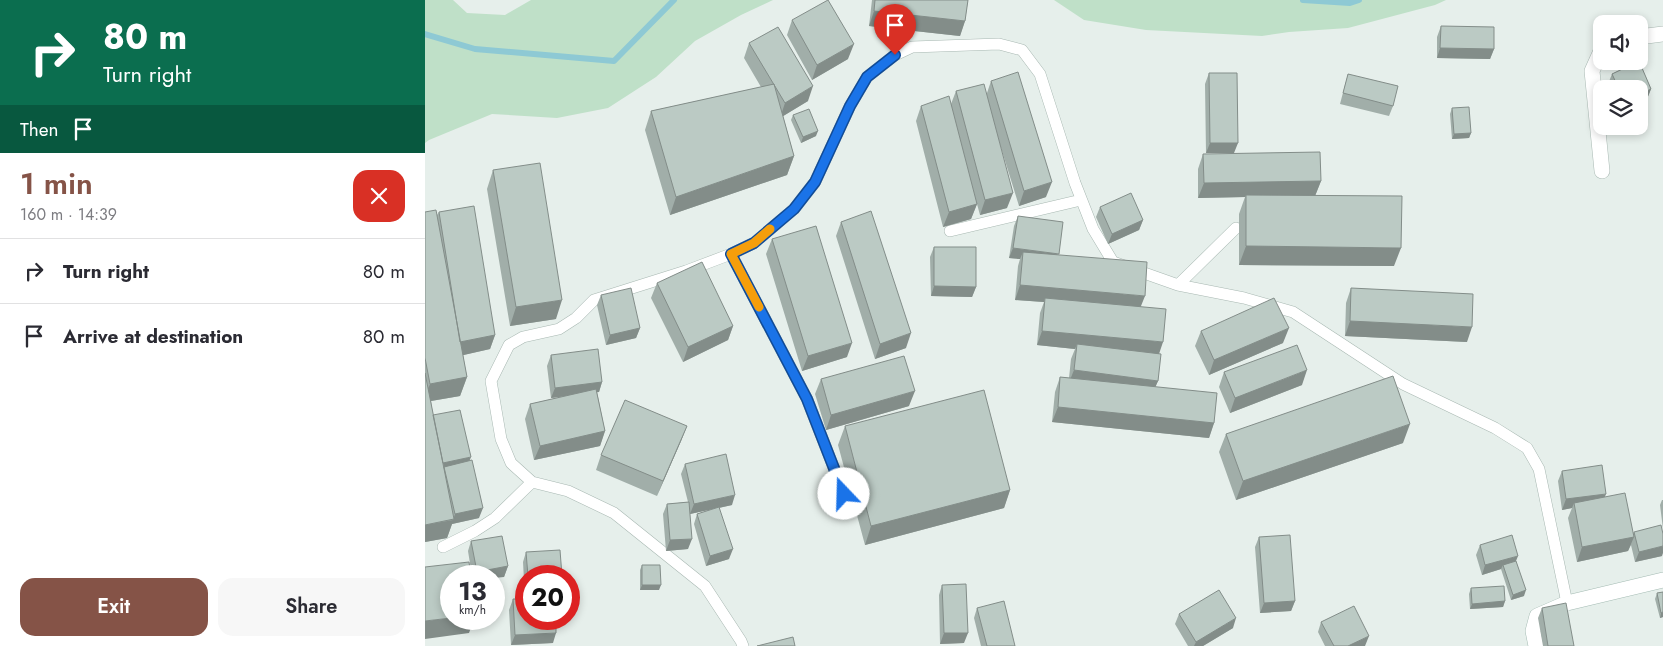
<!DOCTYPE html>
<meta charset="utf-8">
<style>
body{margin:0;font-family:Jost,sans-serif;background:#f7f7f7;color:#2b2b33;height:100vh;display:flex;flex-direction:column;font-size:19px;white-space:nowrap}
*{box-sizing:border-box;margin:0}
p{font-size:16px;color:#7c7c81}
.icon{flex:none;width:28px;height:28px;fill:none;stroke:currentColor;stroke-width:2;stroke-linecap:round;stroke-linejoin:round}
.map{position:relative;flex:1;overflow:hidden}
.sheet{display:flex;flex-direction:column;background:#fff;width:425px}
.sheet>*{flex:none}
.hud{background:#0b6e4f;color:#fff;overflow:hidden}
.fabs{position:absolute;left:1168px;top:15px;display:grid;gap:10px}
.fabs a{display:grid;place-items:center;width:55px;height:55px;border-radius:10px;background:#fff;box-shadow:0 2px 8px #0003;font-size:25px}
.speed{position:absolute;left:15px;top:565px;display:flex;gap:10px;font-size:25px;font-weight:700;text-align:center}
.speed>*{display:grid;place-content:center;width:65px;height:65px;border-radius:50%;background:#fff;box-shadow:0 2px 8px #0003;line-height:1}
.speed small{font-size:12px;font-weight:400}
.speed .limit{border:8px solid #d22;background:#fff;color:#111}
.pin{position:absolute;display:grid;place-items:center;width:42px;height:42px;color:#fff;margin:-51px -21px;border-radius:50% 50% 50% 0;rotate:-45deg;box-shadow:0 0 5px #0007}
.pin .icon{rotate:45deg}
.me{position:absolute;width:55px;margin:-28px;rotate:339deg;stroke-linejoin:round;filter:drop-shadow(0 0 4px #0008)}
.turn{display:flex;align-items:center;gap:18px;height:105px;padding:0 20px;font-size:22px}
.turn .icon{width:65px;height:65px;stroke-width:2.5}
.turn b{display:block;font-size:35px;line-height:42px}
.then{display:flex;align-items:center;height:48px;padding:0 20px;background:#0003;gap:10px;font-size:19px}
.round{display:grid;place-items:center;flex:none;width:52px;height:52px;border-radius:15px;background:#f7f7f7}
.summary{display:flex;align-items:center;justify-content:space-between;height:85px;padding:0 20px}
h1{font-size:30px;font-weight:600;line-height:38px;color:#855347}
.action{display:flex;gap:10px;margin-top:auto;padding:10px 20px}
.action a{flex:1;height:58px;border-radius:15px;background:#855347;color:#fff;font-size:20px;font-weight:600;line-height:58px;text-align:center}
.action a+a{background:#f7f7f7;color:#2b2b33}
ul{padding:0;list-style:none}
li{display:flex;align-items:center;gap:15px;height:65px;padding:0 20px;border-top:1px solid #e1e1e2}
li div{flex:1}
li b{display:block;font-size:19px}
li em{font-style:normal}
main{display:flex;flex:1;min-height:0}
.map>svg:first-child{display:block}
.green{fill:#bfe0c8}
.lines{fill:none;stroke-linecap:round;stroke-linejoin:round}
.stream{stroke:#8ec9d4;stroke-width:6}
.lane-casing{stroke:#a8b8b2;stroke-width:12}
.street-casing{stroke:#a8b8b2;stroke-width:16}
.secondary-casing{stroke:#a4bbb3;stroke-width:16}
.lane{stroke:#fff;stroke-width:11}
.street{stroke:#fff;stroke-width:15}
.secondary{stroke:#fff;stroke-width:15}
.wall{fill:#a1aea9}
.shaded-wall{fill:#838d89}
.building{fill:#bbcac4;stroke:#838d89}
.route-casing{stroke:#114b97;stroke-width:12}
.route{stroke:#1a73e8;stroke-width:9}
.slow{stroke:#f59e0b;stroke-width:9}
</style>
<main>
<section class="sheet">
<div class="hud">
<div class="turn"><svg class="icon" aria-label="right" viewBox="0 0 24 24"><path d="M7 20v-9h11M14 6l5 5-5 5"/></svg><div><b>80 m</b>Turn right</div></div>
<div class="then">Then<svg class="icon" aria-label="arrive" viewBox="0 0 24 24"><path d="M6 21V4h12l-3 4 3 4H6"/></svg></div>
</div>
<div class="summary"><div><h1>1 min</h1><p>160 m · 14:39</p></div><a class="round" style="background:#d93025;color:#fff"><svg class="icon" aria-label="close" viewBox="0 0 24 24"><path d="M6 6l12 12M18 6L6 18"/></svg></a></div>
<ul>
<li><svg class="icon" aria-label="right" viewBox="0 0 24 24"><path d="M7 20v-9h11M14 6l5 5-5 5"/></svg><div><b>Turn right</b></div><em>80 m</em></li>
<li><svg class="icon" aria-label="arrive" viewBox="0 0 24 24"><path d="M6 21V4h12l-3 4 3 4H6"/></svg><div><b>Arrive at destination</b></div><em>80 m</em></li>
</ul>
<div class="action"><a>Exit</a><a>Share</a></div>
</section>
<div class="map">
<svg width="1238" height="646" viewBox="0 0 1238 646">
<rect width="100%" height="100%" fill="#e6efeb"/>
<!-- green -->
<path class="green" d="M 0,0 L 28,0 L 42,13 L 80,15 L 106,0 L 348,0 L 316,15 L 270,41 L 231,77 L 183,108 L 132,118 L 67,114 L 4,140 L 0,143 Z
M 629,0 L 1021,0 L 1010,5 L 923,28 L 864,32 L 837,36 L 721,30 L 659,20 Z"/>
<g class="lines">
<!-- stream -->
<path class="stream" d="M 878,0 L 925,3 L 934,0
M 0,34 L 50,49 L 189,61 L 249,0"/>
<defs>
<path id="lane" d="M 525,231 L 656,200
M 306,254 L 382,399 L 419,494
M 753,285 L 811,228
M 18,547 L 50,531 L 70,518 L 107,482
M 318,646 L 316,641 L 280,586 L 189,513 L 143,491 L 107,482 L 86,463 L 76,439 L 66,381 L 84,345 L 98,337 L 134,329 L 151,318 L 169,300 L 261,271 L 306,254 L 329,243 L 369,209 L 390,182 L 425,106 L 442,77 L 470,55 L 487,47 L 574,44 L 597,50 L 615,74 L 650,183 L 668,229 L 688,262 L 753,285 L 819,298 L 868,312 L 978,384 L 1070,428 L 1102,448 L 1114,469 L 1142,603"/>
<path id="street" d="M 1214,37 L 1238,34
M 1176,51 L 1167,71 L 1177,171"/>
<path id="secondary" d="M 1111,646 L 1108,631 L 1112,616 L 1142,603 L 1238,580"/>
</defs>
<!-- lane casing -->
<use href="#lane" class="lane-casing"/>
<!-- street casing -->
<use href="#street" class="street-casing"/>
<!-- secondary casing -->
<use href="#secondary" class="secondary-casing"/>
<!-- lane -->
<use href="#lane" class="lane"/>
<!-- street -->
<use href="#street" class="street"/>
<!-- secondary -->
<use href="#secondary" class="secondary"/>
</g>
<!-- wall -->
<path class="wall" d="M 447,0 L 543,0 L 540,21 L 535,36 L 444,26 Z
M 367,20 L 423,59 L 387,80 L 362,35 Z
M 1016,26 L 1069,49 L 1065,59 L 1012,58 L 1012,37 Z
M 324,43 L 383,101 L 358,116 L 369,156 L 362,175 L 245,215 L 220,130 L 226,111 L 336,87 L 319,58 Z
M 1214,61 L 1226,89 L 1222,99 L 1214,103 L 1214,89 L 1185,89 L 1183,84 L 1187,74 Z
M 784,73 L 809,153 L 781,153 L 780,84 Z
M 923,74 L 968,106 L 964,116 L 915,104 L 920,85 Z
M 566,81 L 621,197 L 594,206 L 573,138 L 582,208 L 555,215 L 544,175 L 552,204 L 546,219 L 518,227 L 491,121 L 496,106 L 526,104 L 531,91 L 562,93 Z
M 1027,108 L 1046,133 L 1044,138 L 1027,139 L 1025,114 Z
M 368,115 L 391,136 L 376,143 L 366,120 Z
M 778,154 L 896,181 L 890,196 L 969,266 L 814,265 L 814,214 L 820,197 L 773,198 L 773,169 Z
M 68,170 L 131,319 L 85,326 L 62,189 Z
M 675,207 L 718,220 L 714,230 L 683,244 L 671,217 Z
M 0,212 L 12,215 L 14,212 L 70,335 L 65,349 L 38,355 L 42,377 L 35,396 L 6,401 L 8,415 L 44,461 L 54,518 L 27,524 L 22,538 L 0,542 Z
M 593,216 L 633,255 L 716,307 L 734,354 L 733,381 L 730,387 L 789,423 L 784,438 L 627,422 L 630,392 L 635,377 L 644,378 L 646,359 L 650,349 L 612,345 L 615,313 L 619,302 L 590,300 L 593,266 L 595,259 L 584,258 L 589,226 Z
M 416,222 L 481,348 L 450,359 L 411,236 Z
M 347,239 L 422,357 L 377,371 L 341,254 Z
M 509,247 L 551,287 L 547,297 L 506,296 L 505,257 Z
M 232,283 L 308,326 L 303,340 L 258,362 L 226,298 Z
M 926,288 L 1042,342 L 920,336 L 921,303 Z
M 176,295 L 215,328 L 211,338 L 181,345 L 172,305 Z
M 776,331 L 858,343 L 784,375 L 770,346 Z
M 126,355 L 177,382 L 174,392 L 172,392 L 180,431 L 175,446 L 109,460 L 100,419 L 105,404 L 140,396 L 126,398 L 122,366 Z
M 799,372 L 877,385 L 805,413 L 794,387 Z
M 396,379 L 484,406 L 401,430 L 390,394 Z
M 262,426 L 256,441 L 232,496 L 171,470 L 176,455 Z
M 420,426 L 585,490 L 579,508 L 440,545 L 413,445 Z
M 801,434 L 978,443 L 811,500 L 794,452 Z
M 260,464 L 307,505 L 294,508 L 304,559 L 281,566 L 269,524 L 272,514 L 287,509 L 265,514 L 265,511 L 263,549 L 241,551 L 238,514 L 242,504 L 263,502 L 256,474 Z
M 1137,471 L 1180,497 L 1208,534 L 1209,532 L 1237,556 L 1210,562 L 1206,545 L 1203,551 L 1152,562 L 1143,518 L 1147,508 L 1137,510 L 1133,481 Z
M 1237,500 L 1238,500 L 1238,529 L 1235,505 Z
M 834,537 L 870,601 L 866,611 L 835,613 L 830,547 Z
M 46,541 L 83,566 L 79,577 L 47,576 L 43,551 Z
M 1055,545 L 1091,561 L 1099,596 L 1086,600 L 1076,569 L 1057,575 L 1051,555 Z
M 101,552 L 137,576 L 101,576 L 101,598 L 100,598 L 98,562 Z
M 217,565 L 234,590 L 215,590 L 215,570 Z
M 517,585 L 539,643 L 515,644 L 514,595 Z
M 1046,588 L 1080,601 L 1078,607 L 1045,609 L 1044,594 Z
M 1238,592 L 1238,617 L 1235,618 L 1230,599 L 1232,593 Z
M 88,599 L 128,643 L 86,645 L 84,610 Z
M 552,608 L 590,646 L 556,646 L 549,618 Z
M 1117,608 L 1149,646 L 1118,646 L 1113,618 Z
M 754,614 L 808,628 L 778,646 L 763,646 L 750,624 Z
M 896,622 L 940,646 L 900,646 L 893,632 Z"/>
<!-- shaded-wall -->
<path class="shaded-wall" d="M 449,11 L 540,21 L 535,36 L 444,26 Z
M 429,44 L 423,59 L 387,80 L 392,65 Z
M 1015,48 L 1069,49 L 1065,59 L 1012,58 Z
M 388,86 L 383,101 L 355,118 L 360,103 Z
M 1226,89 L 1222,99 L 1214,103 L 1214,95 Z
M 393,131 L 391,136 L 376,143 L 378,137 Z
M 1046,133 L 1044,138 L 1027,139 L 1029,134 Z
M 785,143 L 813,143 L 809,153 L 781,153 Z
M 369,156 L 362,175 L 245,215 L 251,197 Z
M 896,181 L 890,196 L 821,195 L 820,197 L 773,198 L 779,183 Z
M 627,182 L 621,197 L 594,206 L 599,191 Z
M 588,193 L 582,208 L 555,215 L 560,200 Z
M 552,204 L 546,219 L 518,227 L 524,212 Z
M 718,220 L 714,230 L 683,244 L 687,234 Z
M 821,246 L 976,248 L 969,266 L 814,265 Z
M 588,248 L 634,254 L 597,260 L 598,252 L 595,259 L 584,258 Z
M 595,285 L 720,296 L 714,311 L 620,298 L 619,302 L 590,300 Z
M 509,286 L 551,287 L 547,297 L 506,296 Z
M 137,300 L 131,319 L 85,326 L 91,307 Z
M 925,321 L 1047,327 L 1042,342 L 920,336 Z
M 308,326 L 303,340 L 258,362 L 263,347 Z
M 215,328 L 211,338 L 181,345 L 185,335 Z
M 864,328 L 858,343 L 784,375 L 789,360 Z
M 617,331 L 738,342 L 733,357 L 652,344 L 650,349 L 612,345 Z
M 486,333 L 481,348 L 450,359 L 455,344 Z
M 70,335 L 65,349 L 30,357 L 35,342 Z
M 427,343 L 422,357 L 377,371 L 383,356 Z
M 649,370 L 733,381 L 727,395 L 643,385 Z
M 882,370 L 877,385 L 805,413 L 810,398 Z
M 42,377 L 35,396 L 0,402 L 0,396 L 5,384 Z
M 177,382 L 174,392 L 126,398 L 130,388 Z
M 490,391 L 484,406 L 401,430 L 406,415 Z
M 633,407 L 789,423 L 784,438 L 627,422 Z
M 985,424 L 978,443 L 811,500 L 818,481 Z
M 262,426 L 256,441 L 232,496 L 238,481 Z
M 180,431 L 175,446 L 109,460 L 115,446 Z
M 46,457 L 42,467 L 20,472 L 18,463 Z
M 585,490 L 579,508 L 440,545 L 446,526 Z
M 1181,494 L 1177,504 L 1149,503 L 1147,508 L 1137,510 L 1141,499 Z
M 310,495 L 307,505 L 265,514 L 269,504 Z
M 58,508 L 54,518 L 27,524 L 22,538 L 0,542 L 0,525 L 28,520 L 30,514 Z
M 1209,537 L 1203,551 L 1152,562 L 1157,547 Z
M 267,539 L 263,549 L 241,551 L 245,540 Z
M 1238,546 L 1238,553 L 1237,556 L 1210,562 L 1214,552 Z
M 308,549 L 304,559 L 281,566 L 285,556 Z
M 1093,556 L 1089,566 L 1078,565 L 1076,569 L 1057,575 L 1060,565 Z
M 83,566 L 79,577 L 69,578 L 69,576 L 50,576 L 52,572 Z
M 217,585 L 236,585 L 234,590 L 215,590 Z
M 1101,590 L 1099,596 L 1086,600 L 1088,595 Z
M 870,601 L 866,611 L 835,613 L 839,603 Z
M 1080,601 L 1078,607 L 1045,609 L 1047,604 Z
M 1238,612 L 1238,617 L 1235,618 L 1236,613 Z
M 26,618 L 26,619 L 49,619 L 44,633 L 0,639 L 0,621 Z
M 811,618 L 808,628 L 778,646 L 769,646 L 771,642 Z
M 131,633 L 128,643 L 86,645 L 90,635 Z
M 519,633 L 543,633 L 539,643 L 515,644 Z
M 944,636 L 940,646 L 923,646 Z"/>
<!-- building -->
<path class="building" d="M 403,0 L 429,44 L 392,65 L 367,20 Z
M 450,0 L 543,0 L 540,21 L 449,11 Z
M 1016,26 L 1069,27 L 1069,49 L 1015,48 Z
M 353,27 L 388,86 L 360,103 L 324,43 Z
M 1214,61 L 1226,89 L 1214,95 L 1214,89 L 1194,89 L 1187,74 Z
M 593,72 L 627,182 L 599,191 L 566,81 Z
M 784,73 L 812,73 L 813,143 L 785,143 Z
M 923,74 L 973,86 L 968,106 L 918,93 Z
M 349,84 L 369,156 L 251,197 L 226,111 Z
M 559,84 L 588,193 L 560,200 L 531,91 Z
M 524,96 L 552,204 L 524,212 L 496,106 Z
M 1044,107 L 1046,133 L 1029,134 L 1027,108 Z
M 384,109 L 393,131 L 378,137 L 368,115 Z
M 895,152 L 896,181 L 779,183 L 778,154 Z
M 115,163 L 137,300 L 91,307 L 68,170 Z
M 706,193 L 718,220 L 687,234 L 675,207 Z
M 821,195 L 977,196 L 976,248 L 821,246 Z
M 49,206 L 70,335 L 35,342 L 14,212 Z
M 11,210 L 42,377 L 5,384 L 0,358 L 0,212 Z
M 446,211 L 486,333 L 455,344 L 416,222 Z
M 593,216 L 638,222 L 634,254 L 588,248 Z
M 391,226 L 427,343 L 383,356 L 347,239 Z
M 509,247 L 551,247 L 551,287 L 509,286 Z
M 598,252 L 722,262 L 720,296 L 595,285 Z
M 277,262 L 308,326 L 263,347 L 232,283 Z
M 206,288 L 215,328 L 185,335 L 176,295 Z
M 926,288 L 1048,294 L 1047,327 L 925,321 Z
M 620,298 L 741,309 L 738,342 L 617,331 Z
M 849,298 L 864,328 L 789,360 L 776,331 Z
M 652,344 L 736,354 L 733,381 L 649,370 Z
M 872,345 L 882,370 L 810,398 L 799,372 Z
M 173,349 L 177,382 L 130,388 L 126,355 Z
M 479,356 L 490,391 L 406,415 L 396,379 Z
M 0,373 L 29,519 L 0,525 Z
M 968,376 L 985,424 L 818,481 L 801,434 Z
M 635,377 L 792,393 L 789,423 L 633,407 Z
M 171,389 L 180,431 L 115,446 L 105,404 Z
M 559,390 L 585,490 L 446,526 L 420,426 Z
M 200,400 L 262,426 L 238,481 L 176,455 Z
M 35,410 L 46,457 L 18,463 L 8,415 Z
M 301,454 L 310,495 L 269,504 L 260,464 Z
M 47,460 L 58,508 L 30,514 L 19,467 Z
M 1177,465 L 1181,494 L 1141,499 L 1137,471 Z
M 1200,493 L 1209,537 L 1157,547 L 1149,503 Z
M 264,502 L 267,539 L 245,540 L 242,504 Z
M 294,507 L 308,549 L 285,556 L 272,514 Z
M 1236,525 L 1238,534 L 1238,546 L 1214,552 L 1209,532 Z
M 865,535 L 870,601 L 839,603 L 834,537 Z
M 1087,535 L 1093,556 L 1060,565 L 1055,545 Z
M 77,536 L 83,566 L 52,572 L 46,541 Z
M 135,550 L 137,576 L 103,576 L 101,552 Z
M 1091,561 L 1101,590 L 1088,595 L 1078,565 Z
M 44,562 L 46,576 L 26,576 L 26,618 L 0,621 L 0,567 Z
M 217,565 L 235,565 L 236,585 L 217,585 Z
M 541,584 L 543,633 L 519,633 L 517,585 Z
M 1079,586 L 1080,601 L 1047,604 L 1046,588 Z
M 794,590 L 811,618 L 771,642 L 754,614 Z
M 1238,592 L 1238,612 L 1236,613 L 1232,593 Z
M 88,599 L 101,599 L 101,619 L 131,619 L 131,633 L 90,635 Z
M 579,601 L 590,646 L 562,646 L 552,608 Z
M 1141,603 L 1149,646 L 1123,646 L 1117,608 Z
M 929,606 L 944,636 L 923,646 L 909,646 L 896,622 Z
M 368,637 L 370,646 L 332,646 Z"/>
<g class="lines">
<defs>
<path id="route" d="M 419,494 L 382,399 L 306,254 L 329,243 L 369,209 L 390,182 L 425,106 L 442,77 L 470,55"/>
</defs>
<!-- route casing -->
<use href="#route" class="route-casing"/>
<!-- route -->
<use href="#route" class="route"/>
<!-- slow -->
<path class="slow" d="M 334,307 L 306,254 L 329,243 L 345,229"/>
</g>
</svg>
<div class="fabs">
<a><svg class="icon" aria-label="sound" viewBox="0 0 24 24"><path d="M4 9h4l5-4v14l-5-4H4zM17 9q2 3 0 6"/></svg></a>
<a><svg class="icon" aria-label="layers" viewBox="0 0 24 24"><path d="M12 4l9 5-9 5-9-5zM3 14l9 5 9-5"/></svg></a>
</div>
<div class="speed"><div>13<small>km/h</small></div><div class="limit">20</div></div>
<div class="pin" style="left:470px;top:55px;background:#d93025"><svg class="icon" aria-label="arrive" viewBox="0 0 24 24"><path d="M6 21V4h12l-3 4 3 4H6"/></svg></div>
<svg class="me" style="left:419px;top:494px" viewBox="-20 -20 40 40"><circle r="19" fill="#fff"/><path d="M0-13L10 11 0 6-10 11z" fill="#1a73e8"/></svg>
</div>
</main>
